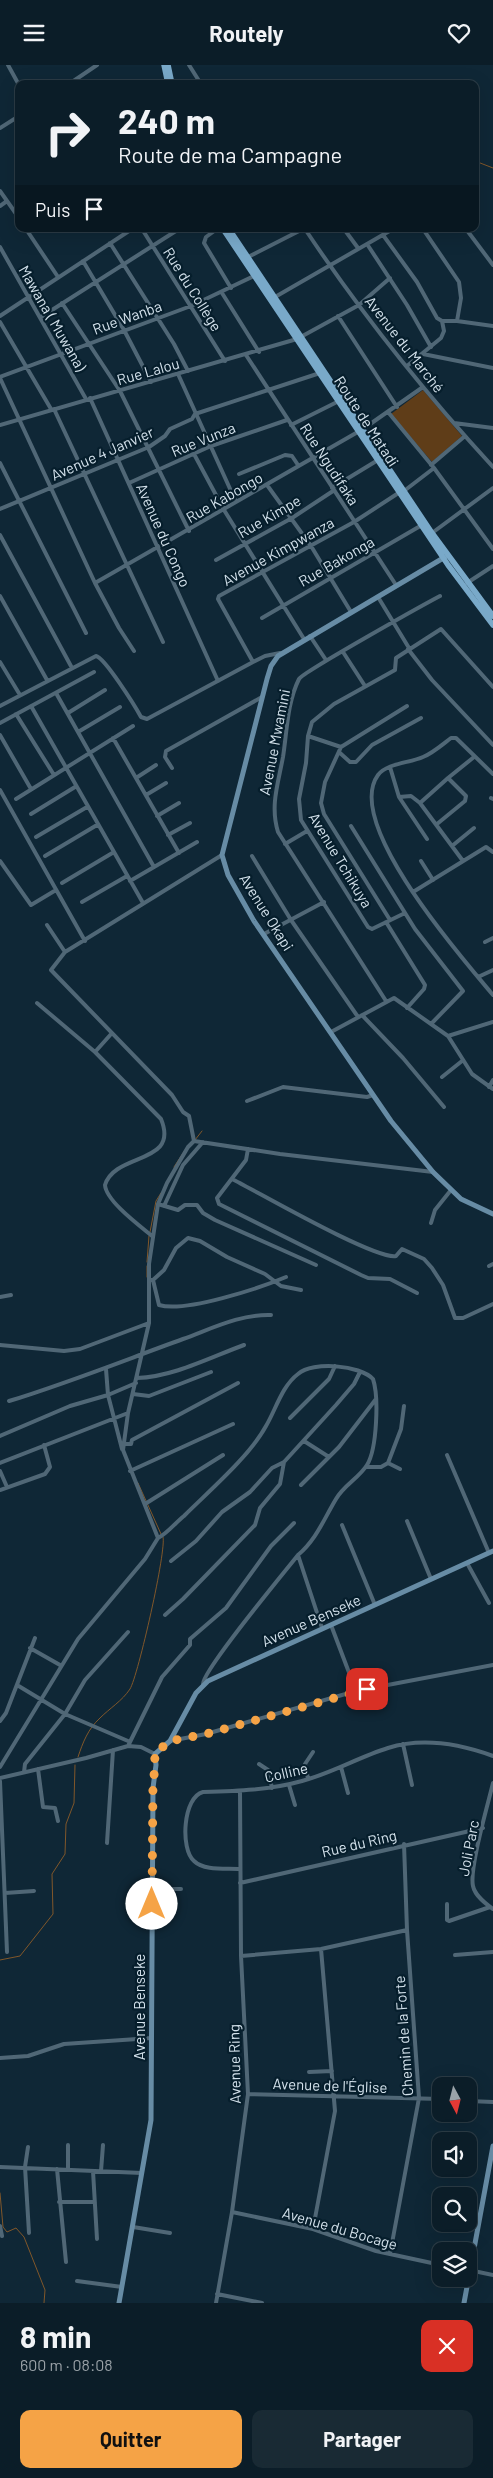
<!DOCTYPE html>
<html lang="fr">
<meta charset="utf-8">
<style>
body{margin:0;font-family:Barlow,sans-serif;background:#192a34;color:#f1f3f6;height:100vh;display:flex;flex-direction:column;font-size:19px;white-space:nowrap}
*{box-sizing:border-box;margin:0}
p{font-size:16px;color:#9aa2a8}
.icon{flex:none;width:28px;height:28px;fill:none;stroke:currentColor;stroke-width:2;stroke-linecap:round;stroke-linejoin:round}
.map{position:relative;height:2238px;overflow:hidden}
.sheet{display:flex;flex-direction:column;background:#0b1d28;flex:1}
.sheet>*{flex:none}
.guide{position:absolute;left:15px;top:15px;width:464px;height:152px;border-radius:10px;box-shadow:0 5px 20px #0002,0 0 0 1px #2b3b45;background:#0b1d28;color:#f1f3f6;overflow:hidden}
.needle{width:32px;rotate:173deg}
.buttons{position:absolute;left:432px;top:2012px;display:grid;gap:10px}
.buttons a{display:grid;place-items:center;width:45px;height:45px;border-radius:10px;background:#0b1d28;box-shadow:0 5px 20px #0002,0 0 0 1px #2b3b45;font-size:25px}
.pin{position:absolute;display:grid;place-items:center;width:42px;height:42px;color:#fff;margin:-21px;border-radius:10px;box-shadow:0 2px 8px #0006}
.me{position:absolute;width:55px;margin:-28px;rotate:0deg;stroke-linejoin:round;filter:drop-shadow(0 0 4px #0008)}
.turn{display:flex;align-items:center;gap:18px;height:105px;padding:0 20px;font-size:22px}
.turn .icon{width:65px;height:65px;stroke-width:2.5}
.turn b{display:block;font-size:35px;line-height:42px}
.then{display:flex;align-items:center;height:48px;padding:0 20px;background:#0003;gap:10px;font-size:19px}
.round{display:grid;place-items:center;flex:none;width:52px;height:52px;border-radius:10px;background:#192a34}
.summary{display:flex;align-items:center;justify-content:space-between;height:85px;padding:0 20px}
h1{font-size:30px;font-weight:700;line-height:38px}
.primary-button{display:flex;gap:10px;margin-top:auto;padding:10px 20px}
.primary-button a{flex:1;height:58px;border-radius:10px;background:#f5a346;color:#111;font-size:20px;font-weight:700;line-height:58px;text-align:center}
.primary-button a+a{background:#192a34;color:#f1f3f6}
header{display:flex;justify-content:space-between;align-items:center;height:65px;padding:0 20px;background:#0b1d28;font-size:22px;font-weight:700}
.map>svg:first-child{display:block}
.grass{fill:#5f3d18}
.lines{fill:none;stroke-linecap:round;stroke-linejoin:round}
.stream{stroke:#81572a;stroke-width:1}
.street{stroke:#506776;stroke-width:4}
.secondary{stroke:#678ca5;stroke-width:5}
.primary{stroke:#79a9c9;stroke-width:5.5}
.route{stroke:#f5a346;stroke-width:9;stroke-dasharray:0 16.2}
.labels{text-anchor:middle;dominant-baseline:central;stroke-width:4.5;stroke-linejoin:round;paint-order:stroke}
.street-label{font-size:15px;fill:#d4e2ec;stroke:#061e2c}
</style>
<header><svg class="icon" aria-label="menu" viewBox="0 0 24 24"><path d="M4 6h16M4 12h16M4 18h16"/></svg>Routely<svg class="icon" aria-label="heart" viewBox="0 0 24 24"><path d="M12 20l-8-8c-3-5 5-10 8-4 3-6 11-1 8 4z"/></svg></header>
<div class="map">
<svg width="493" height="2238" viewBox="0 0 493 2238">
<rect width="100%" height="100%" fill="#0f2736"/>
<!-- grass -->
<path class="grass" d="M 423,325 L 462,371 L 432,397 L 391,349 Z"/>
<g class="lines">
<!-- stream -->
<path class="stream" d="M 475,96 L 493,103
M 195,1075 L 202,1066
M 174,1102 L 185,1085
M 150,1167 L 156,1136 L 161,1128
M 147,1197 L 149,1171
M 147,1201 L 147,1212
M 138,1418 L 161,1469
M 78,1692 C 83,1677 88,1664 100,1653 C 110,1643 122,1636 130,1624 C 138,1611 167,1484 163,1472
M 0,1895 L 20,1891 L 53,1849 L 52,1809 L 65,1789 L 66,1759 L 74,1738 L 75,1700
M 0,2128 L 3,2162 L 7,2167 L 16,2163 L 24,2172 L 45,2225 L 44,2238"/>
<!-- street -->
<path class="street" d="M 8,0 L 19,20
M 189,0 L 201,19
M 69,19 L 97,0
M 0,63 L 19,51
M 0,126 L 19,153
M 0,141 L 7,136
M 26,164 L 58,212
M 142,164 L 225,296
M 217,164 L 206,172 L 204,178 L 231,223
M 305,164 C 361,248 425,328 493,402
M 344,164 L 358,183
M 466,164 L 493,200
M 383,170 L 417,217 L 437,253 L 442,256
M 110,178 L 174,279 L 188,306
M 367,179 L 407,240 L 431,282
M 0,182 L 86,334
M 248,192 L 303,164
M 83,196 L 124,265 L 151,317
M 222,228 L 259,287
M 275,232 L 393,164
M 62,238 L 120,326 L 189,466
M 0,251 L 132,164
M 338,251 L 397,342
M 41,252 L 179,164
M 457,256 L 493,261
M 0,257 L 51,344
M 423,289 L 493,303
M 246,290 L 396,520
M 407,301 L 441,273 L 444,266 L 442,256 L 457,256 L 461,233 L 459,217 L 423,164
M 178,309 L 236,437
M 0,312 L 191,241 L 256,210
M 0,313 L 95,518 L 119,563 L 134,586
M 90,333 L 218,616
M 54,344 L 163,577
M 388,347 L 434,403 L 493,484
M 454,358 L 493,363
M 0,360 L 297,274 L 359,240 L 390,213
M 291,360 L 339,336
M 194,389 L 224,445 L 304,574
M 0,398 L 86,568
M 431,400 L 465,371
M 239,409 L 285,390 L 292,391 L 298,400
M 129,418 L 211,381 L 287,355
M 267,420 L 311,481 L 351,547
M 332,423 L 378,395
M 404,426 L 434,403
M 0,444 L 149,382 L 165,371 L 170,364 L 192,354 L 195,349 L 320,308
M 432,468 L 493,423
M 0,470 L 72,603
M 216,495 L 292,453 L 333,426
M 95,518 L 363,364 L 423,322
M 467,518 L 493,501
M 0,531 L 47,615
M 378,532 L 409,583
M 262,553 L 422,460
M 310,571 L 326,595
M 408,584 L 432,615 L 493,680
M 343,587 L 365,621
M 0,597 L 20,630
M 253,597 L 218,534 L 219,531 L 354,457 L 400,427
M 56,628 L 154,802
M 0,641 L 96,591 C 105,593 135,641 141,652 L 147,654 L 253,597 L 265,591 L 280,588
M 31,641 L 143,838
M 68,648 L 105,625
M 16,649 L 54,710
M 0,658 L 94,607
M 78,667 L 120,642
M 0,670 L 31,724
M 308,671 L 341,682
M 113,673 L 179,788
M 340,688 L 350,697 L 356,697 L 372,680 L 421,653
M 390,702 L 399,732 L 411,731 L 420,738 L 463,796
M 172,703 L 165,692 L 166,686 L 262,632
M 493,709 L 456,673 L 451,673 C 443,679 433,688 423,692 C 410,698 387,698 378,710 C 343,758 462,893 493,930
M 136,713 L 156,700
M 448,713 L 474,692
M 0,725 L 85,876
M 146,730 L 166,718
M 399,732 L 427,774
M 491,733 L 493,734
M 16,734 L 133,661
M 420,738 L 448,713 L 466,731 L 465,736 L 437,759
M 31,749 L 75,722
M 157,751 L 179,738
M 351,761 L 415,864 L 463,926 L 431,959
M 168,770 L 190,758
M 36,772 L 87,742
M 285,779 L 307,766
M 452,781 L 474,763
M 45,791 L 97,760
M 252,791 L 291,855 L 358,952
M 0,796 L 31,840 L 56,825
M 421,796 L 433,815
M 130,816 L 197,777
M 62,818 L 114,787
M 413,827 L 486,782 L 493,787
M 82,837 L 127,811
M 405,848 L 372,864 L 368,862 L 301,755 L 299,734 L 306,698 L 308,671 L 312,657 L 334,639 L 395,605 L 396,593 L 441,564 L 493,622
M 390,855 L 324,749 L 321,738 L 325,717 L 341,682 L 407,641
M 386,857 L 425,920 L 424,924 L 407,943
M 47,860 L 65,887
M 264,869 L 324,837
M 485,877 L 493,873
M 478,912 L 493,905
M 386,936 L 278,767 C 270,741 278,719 283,692 C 287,667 287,638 299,614 C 303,607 423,540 440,531
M 37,938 L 95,987 L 161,1054 C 180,1100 115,1087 105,1120 C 106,1136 140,1161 152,1171
M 362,950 L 403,993 L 444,1042
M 331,967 L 394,933 L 448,971 L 472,1009 L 493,1024
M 448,971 L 493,957
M 95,987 L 112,968
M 442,1012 L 462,996
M 489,1022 L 493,1015
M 247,1036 L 283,1022 L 367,1032 L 373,1030
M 194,1076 L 189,1051 L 183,1047 L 172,1030 L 51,905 L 65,887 L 222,790
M 248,1084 L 246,1095 L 217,1133 L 219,1139 L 361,1210 L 368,1213 L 390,1214 L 417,1228
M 232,1114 C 258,1127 375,1195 396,1191 L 402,1184 L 424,1194 L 432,1203 L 443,1220 L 455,1253 L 463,1253 L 493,1239
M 158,1139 L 178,1145 L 185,1140 L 197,1140 L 203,1148 L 215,1155 L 316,1200
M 164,1141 L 183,1100 L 203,1077
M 431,1158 L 435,1145 L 451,1125
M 489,1201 L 493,1199
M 149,1215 L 153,1215 L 164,1205 L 176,1183 L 188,1173 L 200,1176 L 227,1192 L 265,1209 L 281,1221 L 301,1225
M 153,1215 L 159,1240 C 185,1248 260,1223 286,1212
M 0,1232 L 11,1230
M 0,1280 L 64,1286 L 80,1284 L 149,1258
M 106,1304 L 108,1330 L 122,1384
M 137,1313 C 173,1312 211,1292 244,1280
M 133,1329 L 149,1331 L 211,1307
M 9,1336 C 68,1318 125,1295 183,1274 C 211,1264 240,1249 271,1250
M 290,1353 L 329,1314 L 335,1301
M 0,1371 L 70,1341 L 108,1330 L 136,1318
M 304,1376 L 329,1392
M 124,1379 L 131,1379 L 132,1375 L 238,1318
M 447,1390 L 489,1488
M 0,1398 L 128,1348
M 388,1398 L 401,1364 L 404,1341
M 366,1402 L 381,1402 L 388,1398 L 400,1404
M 0,1406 L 7,1422
M 130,1406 L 233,1359
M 301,1420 L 339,1382 L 376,1334
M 0,1425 L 45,1409 L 50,1402 L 44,1380
M 145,1439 L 223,1390
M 407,1456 L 431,1514
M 342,1460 L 375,1540
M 158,1473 C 168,1468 175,1458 184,1451 C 209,1426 249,1392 266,1361 C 276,1344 282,1321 298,1309 C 313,1296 360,1300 373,1314 C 379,1332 377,1384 367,1400 C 359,1413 344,1420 336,1434 C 324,1454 316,1475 298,1490 C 283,1509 203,1605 203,1619
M 298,1490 L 322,1563
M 171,1496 L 196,1476 L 222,1447 L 250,1427 L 272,1403 L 284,1397
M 467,1498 L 489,1538
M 165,1550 L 183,1534 L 255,1460 L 260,1443 L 280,1419 L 284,1397 L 336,1340 L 354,1319 L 360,1307
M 331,1560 L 356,1626
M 30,1583 L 60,1600
M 17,1620 L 65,1649 L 128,1676
M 0,1656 L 6,1648 L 35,1573
M 170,1676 L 206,1669 L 356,1626 L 493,1600
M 403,1679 L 412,1720
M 128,1681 L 162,1612 L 190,1580 L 190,1574 L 226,1543 L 271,1481 L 294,1458
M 259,1699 L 268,1705 L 272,1723
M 0,1702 L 78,1574 L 145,1494 L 158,1473 L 123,1385 L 128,1348 L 149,1258 L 149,1199 L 158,1139 L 167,1118 L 188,1082 L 194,1076 L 280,1089 L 433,1107
M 341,1702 L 348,1728
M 38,1704 L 43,1742 L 55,1743 L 58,1756
M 24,1707 L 25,1699 L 65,1649 L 85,1615 L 128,1567
M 0,1713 L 86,1693 L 128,1681 L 141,1682 L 155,1689
M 308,1714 L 305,1699 L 313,1687
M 0,1716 L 7,1887
M 493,1718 C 488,1739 469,1804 473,1821 C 475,1831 486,1839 493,1844
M 289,1720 L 295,1740
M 107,1778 L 113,1685
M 240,1804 C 226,1803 204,1806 194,1796 C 180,1784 183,1732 203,1727 C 237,1726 270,1725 302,1716 C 332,1708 359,1692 388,1683 C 423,1672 460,1679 493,1691
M 240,1818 L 483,1763
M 152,1824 L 181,1824
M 5,1828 L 34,1826
M 447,1839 L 447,1855 L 449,1856 L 490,1842
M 455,1890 L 493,1887
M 241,1891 L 321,1884 L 407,1865
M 0,1993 L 28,1991 L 64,1979 L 152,1973
M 309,2007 L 332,2006
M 248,2029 L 441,2034
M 469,2036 L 493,2037
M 28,2082 L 25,2102 L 29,2168
M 0,2102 L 142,2108
M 57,2104 L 66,2197
M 68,2104 L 68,2080
M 93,2106 L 97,2174
M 101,2106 L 103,2080
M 59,2137 L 95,2137
M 232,2147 L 313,2164 L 376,2186 L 441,2200
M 0,2161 L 2,2171
M 133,2162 L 170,2168
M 313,2164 L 335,2046 L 321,1884
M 390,2189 L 419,2033 L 407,1865 L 404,1779
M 469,2205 L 493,2210
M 77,2216 L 122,2222
M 217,2229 L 262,2238
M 216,2238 L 232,2147 L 248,2029 L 241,1891 L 240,1726"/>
<!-- secondary -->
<path class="secondary" d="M 445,492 L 278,591 L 271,601 L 267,614 L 222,790 L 228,810 L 254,856 L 391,1056 L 433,1107 L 461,1134 L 493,1149
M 119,2238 L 151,2055 L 153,1723 L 156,1700 L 155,1689 L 170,1676 L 196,1628 L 208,1616 L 493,1486
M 464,2238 L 493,2081"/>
<!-- primary -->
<path class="primary" d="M 164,0 L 168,19
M 168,0 L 172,19
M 223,164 L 448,500 L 493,560
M 229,164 L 432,468 L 493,551"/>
</g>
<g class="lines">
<!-- route -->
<path class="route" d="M 152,1839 L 153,1715 L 156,1700 L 154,1689 L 170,1676 L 206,1669 L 367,1624"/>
</g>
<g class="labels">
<!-- street labels -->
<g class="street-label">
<text transform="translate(193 224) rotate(58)">Rue du Collège</text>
<text transform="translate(127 252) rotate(-20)">Rue Wanba</text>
<text transform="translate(53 253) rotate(60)">Mawana ( Muwana)</text>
<text transform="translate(405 279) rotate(52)">Avenue du Marché</text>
<text transform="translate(148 306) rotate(-16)">Rue Lalou</text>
<text transform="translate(367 356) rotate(57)">Route de Matadi</text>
<text transform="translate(203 374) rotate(-22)">Rue Vunza</text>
<text transform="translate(102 388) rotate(-24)">Avenue 4 Janvier</text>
<text transform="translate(330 399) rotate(57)">Rue Ngudifaka</text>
<text transform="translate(224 432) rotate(-30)">Rue Kabongo</text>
<text transform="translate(269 451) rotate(-30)">Rue Kimpe</text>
<text transform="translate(164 470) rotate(66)">Avenue du Congo</text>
<text transform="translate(278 486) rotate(-29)">Avenue Kimpwanza</text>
<text transform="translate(336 496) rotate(-30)">Rue Bakonga</text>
<text transform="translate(274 677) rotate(-79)">Avenue Mwamini</text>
<text transform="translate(341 795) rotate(59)">Avenue Tchikuya</text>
<text transform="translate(267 847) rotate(58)">Avenue Okapi</text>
<text transform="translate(311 1555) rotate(-24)">Avenue Benseke</text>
<text transform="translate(286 1707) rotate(-13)">Colline</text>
<text transform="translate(359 1778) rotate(-13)">Rue du Ring</text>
<text transform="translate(468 1783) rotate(-79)">Joli Parc</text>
<text transform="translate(139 1942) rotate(-90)">Avenue Benseke</text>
<text transform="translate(403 1971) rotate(-94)">Chemin de la Forte</text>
<text transform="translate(234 1999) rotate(-91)">Avenue Ring</text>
<text transform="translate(330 2020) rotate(2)">Avenue de l'Église</text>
<text transform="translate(340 2163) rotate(16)">Avenue du Bocage</text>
</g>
</g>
</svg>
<div class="buttons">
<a><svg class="needle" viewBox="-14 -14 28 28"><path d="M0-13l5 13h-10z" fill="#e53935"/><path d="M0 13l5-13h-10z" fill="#9aa2a8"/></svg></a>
<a><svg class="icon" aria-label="sound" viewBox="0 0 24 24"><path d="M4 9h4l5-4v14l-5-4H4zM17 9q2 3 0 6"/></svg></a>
<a><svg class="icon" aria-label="search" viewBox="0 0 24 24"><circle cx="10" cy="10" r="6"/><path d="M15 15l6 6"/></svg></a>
<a><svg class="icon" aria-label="layers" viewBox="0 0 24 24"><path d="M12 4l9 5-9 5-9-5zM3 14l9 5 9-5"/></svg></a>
</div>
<div class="pin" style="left:367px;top:1624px;background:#d93025"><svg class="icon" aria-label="arrive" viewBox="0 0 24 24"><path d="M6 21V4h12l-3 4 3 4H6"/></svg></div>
<svg class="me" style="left:152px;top:1839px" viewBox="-20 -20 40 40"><circle r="19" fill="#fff"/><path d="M0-13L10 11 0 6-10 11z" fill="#f5a346"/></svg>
<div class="guide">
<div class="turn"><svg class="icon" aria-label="right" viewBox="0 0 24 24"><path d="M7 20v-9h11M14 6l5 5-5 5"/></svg><div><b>240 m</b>Route de ma Campagne</div></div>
<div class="then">Puis<svg class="icon" aria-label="arrive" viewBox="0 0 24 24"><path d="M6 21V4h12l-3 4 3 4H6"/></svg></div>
</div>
</div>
<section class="sheet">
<div class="summary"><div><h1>8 min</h1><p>600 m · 08:08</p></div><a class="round" style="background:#d93025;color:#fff"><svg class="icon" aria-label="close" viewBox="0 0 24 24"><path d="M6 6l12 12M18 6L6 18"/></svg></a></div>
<div class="primary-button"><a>Quitter</a><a>Partager</a></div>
</section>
